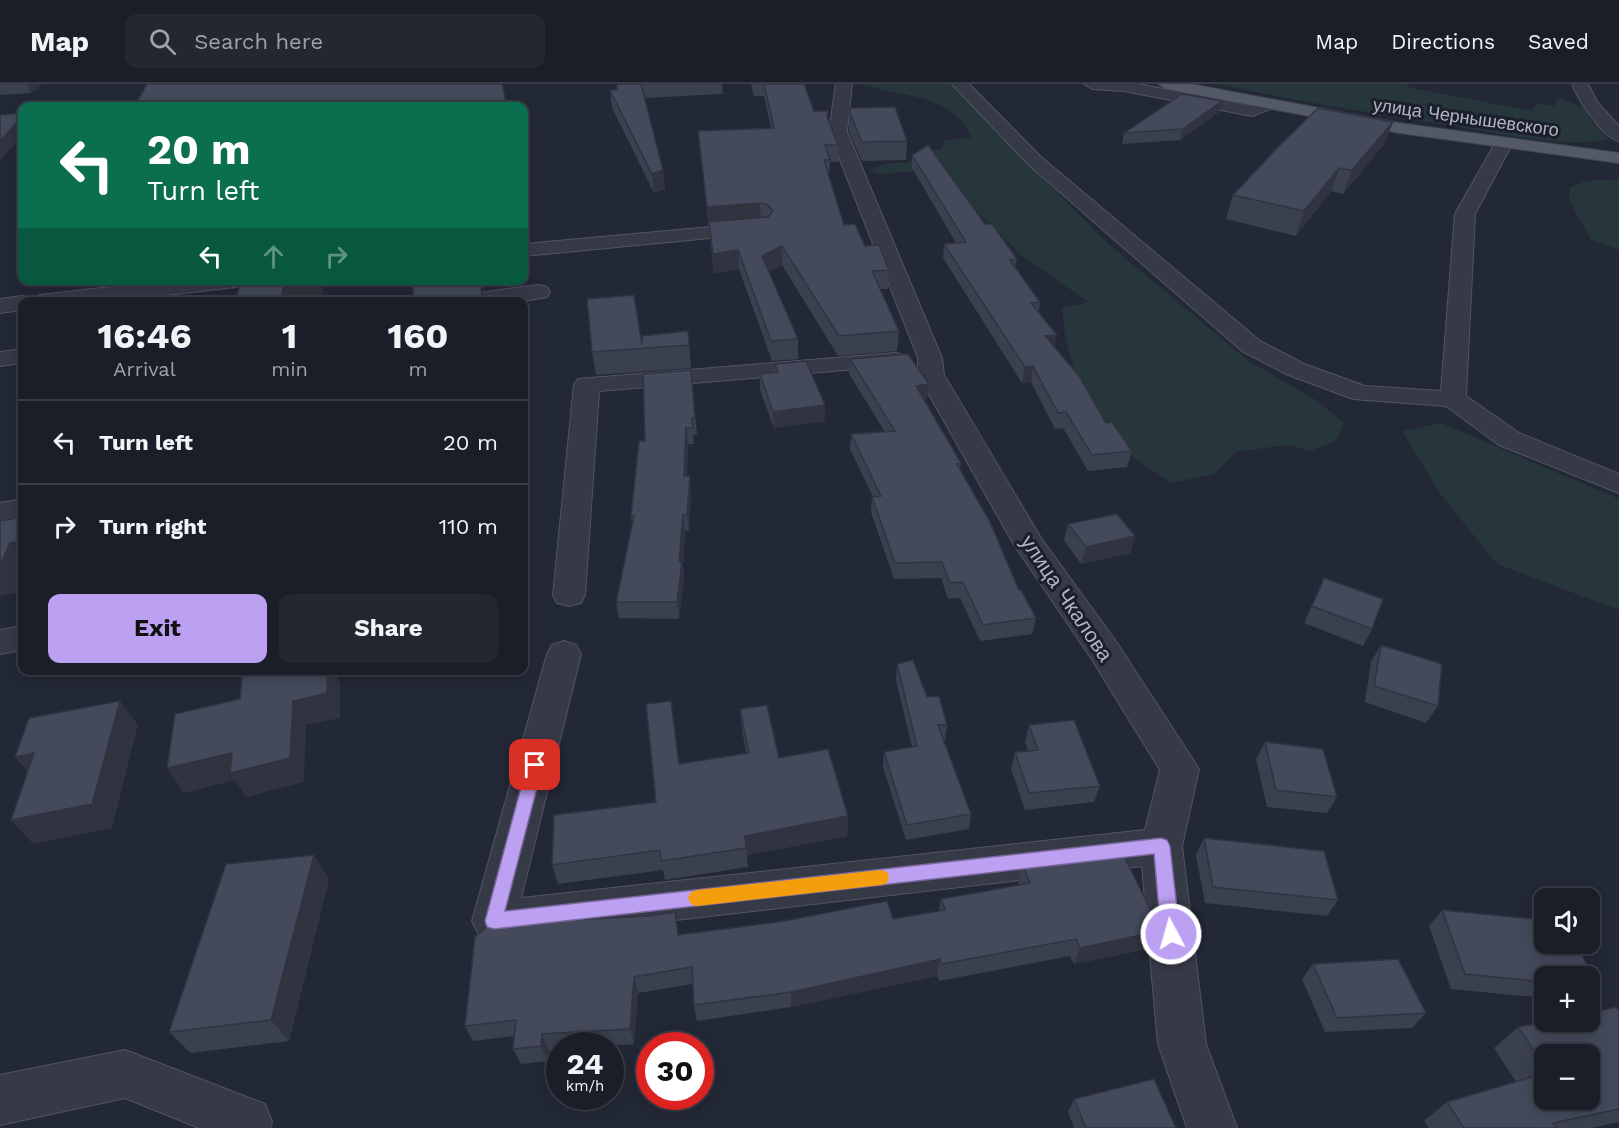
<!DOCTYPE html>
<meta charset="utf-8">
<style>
body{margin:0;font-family:"Work Sans",sans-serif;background:#232730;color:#f1f3f6;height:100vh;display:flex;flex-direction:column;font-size:22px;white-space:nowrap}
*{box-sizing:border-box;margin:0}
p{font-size:20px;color:#9fa2a8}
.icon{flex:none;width:33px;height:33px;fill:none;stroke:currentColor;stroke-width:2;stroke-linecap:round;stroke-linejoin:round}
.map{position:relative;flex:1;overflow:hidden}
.panel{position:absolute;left:18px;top:213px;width:510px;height:378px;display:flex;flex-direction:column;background:#1a1e28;border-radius:12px;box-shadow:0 3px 15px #0003,0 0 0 2px #383c45}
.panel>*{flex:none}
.guide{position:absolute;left:18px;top:18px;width:510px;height:183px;border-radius:12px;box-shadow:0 3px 15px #0003,0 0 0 2px #383c45;background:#0b6e4f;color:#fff;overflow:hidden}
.tools{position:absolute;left:1534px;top:804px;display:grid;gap:12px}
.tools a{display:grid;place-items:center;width:66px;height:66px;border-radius:12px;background:#1a1e28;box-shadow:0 3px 15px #0003,0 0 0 2px #383c45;font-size:30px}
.speed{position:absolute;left:546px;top:948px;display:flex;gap:12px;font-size:30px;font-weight:700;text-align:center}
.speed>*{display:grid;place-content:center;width:78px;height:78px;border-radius:50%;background:#1a1e28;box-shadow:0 3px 15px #0003,0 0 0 2px #383c45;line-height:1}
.speed small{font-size:15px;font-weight:400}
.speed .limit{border:9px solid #d22;background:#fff;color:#111}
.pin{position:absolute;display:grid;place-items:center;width:51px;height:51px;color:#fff;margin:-26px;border-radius:12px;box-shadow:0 3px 9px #0006}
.me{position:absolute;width:66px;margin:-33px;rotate:354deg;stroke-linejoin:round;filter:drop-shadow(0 0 4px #0008)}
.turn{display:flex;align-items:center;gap:21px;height:126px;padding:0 30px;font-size:27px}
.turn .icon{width:78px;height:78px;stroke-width:2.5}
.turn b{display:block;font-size:42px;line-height:51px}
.lanes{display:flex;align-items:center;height:57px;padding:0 30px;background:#0003;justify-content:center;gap:30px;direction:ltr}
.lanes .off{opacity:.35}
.eta{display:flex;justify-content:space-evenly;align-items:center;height:102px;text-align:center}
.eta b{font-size:36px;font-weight:700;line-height:42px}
.primary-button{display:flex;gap:12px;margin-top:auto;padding:12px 30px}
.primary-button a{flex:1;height:69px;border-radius:12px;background:#bca0f2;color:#111;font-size:24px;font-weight:700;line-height:69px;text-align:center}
.primary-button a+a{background:#232730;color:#f1f3f6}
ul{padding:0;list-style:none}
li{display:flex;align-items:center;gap:18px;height:84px;padding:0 30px;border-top:2px solid #383c45}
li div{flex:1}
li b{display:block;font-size:22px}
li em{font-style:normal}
header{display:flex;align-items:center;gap:36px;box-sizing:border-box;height:84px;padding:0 30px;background:#1a1e28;border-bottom:2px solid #383c45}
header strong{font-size:28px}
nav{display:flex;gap:33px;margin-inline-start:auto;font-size:21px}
.search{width:420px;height:54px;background:#232730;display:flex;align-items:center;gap:15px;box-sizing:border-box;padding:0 21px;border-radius:12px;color:#9fa2a8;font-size:22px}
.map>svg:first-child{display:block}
.green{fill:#27363a}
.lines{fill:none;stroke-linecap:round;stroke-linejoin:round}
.minor-casing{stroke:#515561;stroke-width:2}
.major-casing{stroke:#3f4350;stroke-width:2}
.minor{fill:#363a47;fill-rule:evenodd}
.major{fill:#545967;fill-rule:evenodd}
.wall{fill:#3a404e;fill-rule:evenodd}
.shaded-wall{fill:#303440}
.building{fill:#444a5b;stroke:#303440;stroke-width:1.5}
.route{fill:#bca0f2;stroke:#7a689d;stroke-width:1.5}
.slow{fill:#f59e0b}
.labels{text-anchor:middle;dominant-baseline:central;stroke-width:6;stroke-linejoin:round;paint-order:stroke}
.far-street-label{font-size:18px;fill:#b1b5c3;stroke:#1b1f2b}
.street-label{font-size:21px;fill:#b1b5c3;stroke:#1b1f2b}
</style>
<header>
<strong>Map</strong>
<div class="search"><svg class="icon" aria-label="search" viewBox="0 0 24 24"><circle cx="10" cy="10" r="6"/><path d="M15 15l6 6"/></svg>Search here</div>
<nav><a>Map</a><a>Directions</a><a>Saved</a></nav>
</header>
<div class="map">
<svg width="1619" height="1044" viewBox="0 0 1619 1044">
<rect width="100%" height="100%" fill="#232836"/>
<!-- green -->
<path class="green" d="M 860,0 L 960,0 L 1031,83 L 1112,163 L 1247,276 L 1314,315 L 1344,338 L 1337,356 L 1310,367 L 1287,361 L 1236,368 L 1214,390 L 1171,399 L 1133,373 L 1078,301 L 1065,251 L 1062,224 L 1089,218 L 1023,173 L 947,97 L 931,86 L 877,90 L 869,86 L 885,80 L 910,78 L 914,69 L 942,65 L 945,56 L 971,54 C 958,10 895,12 860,0 Z
M 1216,0 L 1409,0 L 1407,3 L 1531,27 L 1538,19 L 1554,22 L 1558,14 L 1583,23 L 1592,39 L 1603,46 L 1608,55 C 1567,64 1514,52 1472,45 C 1387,32 1302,18 1216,0 Z
M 1619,95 L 1619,166 L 1591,156 L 1569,116 L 1570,104 L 1585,97 Z
M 1441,339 L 1619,415 L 1619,526 L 1497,480 L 1441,411 L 1402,347 Z"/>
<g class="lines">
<defs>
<path id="minor" d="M 836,0 L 852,0 L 847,48 L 942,274 L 944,291 L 1041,454 L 1117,559 L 1199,685 L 1182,762 L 1206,960 L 1237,1044 L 1187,1044 L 1158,960 L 1142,782 L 494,857 L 479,851 L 472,837 L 547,570 L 552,561 L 564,557 L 576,561 L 581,570 L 521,814 L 1145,746 L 1160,686 L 1093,577 L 1013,459 L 918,291 L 918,274 L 829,48 Z
M 952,0 L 969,0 L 1041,73 L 1260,257 L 1304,280 L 1365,302 L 1441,307 L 1455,130 L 1497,56 L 1509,56 L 1512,60 L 1475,130 L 1466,312 L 1519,349 L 1619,390 L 1619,409 L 1499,361 L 1446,322 L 1353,315 L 1286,290 L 1242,267 L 1029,81 Z
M 1084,0 L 1138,0 L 1251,22 L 1267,16 L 1275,21 L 1273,24 L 1252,32 L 1124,7 L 1092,5 Z
M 1572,0 L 1588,0 L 1597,18 L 1619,42 L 1619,57 C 1602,53 1578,16 1572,0 Z
M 755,139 L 762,141 L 765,145 L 762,149 L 524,172 L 524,160 Z
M 172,196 L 247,196 L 244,201 L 236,203 L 105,218 L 22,218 L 22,226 L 0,229 L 0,215 L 22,212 L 31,215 L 40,211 Z
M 539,201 L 547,203 L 550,208 L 547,213 L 518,218 L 452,218 L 455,213 L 463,211 Z
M 22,265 L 22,279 L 0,282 L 0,268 Z
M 895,269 L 904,271 L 907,276 L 904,281 L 599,307 L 585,511 L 581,519 L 569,522 L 557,519 L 553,511 L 574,300 L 578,295 Z
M 22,415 L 22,433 L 0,437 L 0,419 Z
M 22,542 L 22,566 L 0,570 L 0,546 Z
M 125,966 L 265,1020 L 272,1038 L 270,1044 L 199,1044 L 125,1014 L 0,1041 L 0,991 Z"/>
<path id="major" d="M 1158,0 L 1191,0 L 1399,39 L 1619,69 L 1619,79 L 1399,49 L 1166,5 Z"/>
</defs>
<!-- minor casing -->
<use href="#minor" class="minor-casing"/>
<!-- major casing -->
<use href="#major" class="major-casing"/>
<!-- minor -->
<use href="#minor" class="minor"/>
<!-- major -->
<use href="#major" class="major"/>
</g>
<!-- wall -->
<path class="wall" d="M 0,0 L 42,0 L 31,9 L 0,11 Z
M 617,0 L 722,0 L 723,10 L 644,14 L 663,86 L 665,105 L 654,109 L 612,24 L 610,6 L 617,6 Z
M 751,0 L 804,0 L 814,27 L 828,27 L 828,34 L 838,61 L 838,78 L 830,78 L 829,93 L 844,141 L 889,186 L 888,205 L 880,205 L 899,247 L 897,267 L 838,272 L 782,181 L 768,188 L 798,255 L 798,275 L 772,277 L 739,185 L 714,189 L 698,47 L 771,44 L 764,12 L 754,12 Z
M 1219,28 L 1180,56 L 1122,60 L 1124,49 Z
M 850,29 L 907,57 L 906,76 L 862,77 L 849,48 Z
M 1393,38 L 1384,60 L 1343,110 L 1331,107 L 1296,152 L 1226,135 L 1233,111 Z
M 912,71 L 985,140 L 1017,175 L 1015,183 L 1040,218 L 1039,228 L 1054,264 L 1106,339 L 1132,367 L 1127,383 L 1088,387 L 1063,344 L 1055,345 L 1031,298 L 1022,299 L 943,174 L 944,160 L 956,159 L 912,84 Z
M 688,247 L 691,284 L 596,291 L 592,268 L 642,261 Z
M 850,275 L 927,315 L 923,316 L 961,379 L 960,384 L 1019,506 L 1036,534 L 1032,550 L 980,557 L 960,514 L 948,515 L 941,494 L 894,495 L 871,428 L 872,413 L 873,413 L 850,365 L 851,350 L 885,348 L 849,290 Z
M 775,280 L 825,337 L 774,344 L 760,306 L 760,290 L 775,288 Z
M 691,286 L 697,350 L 693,351 L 694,360 L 688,360 L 687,392 L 691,409 L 689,447 L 685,447 L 683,481 L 684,495 L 679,535 L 619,534 L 616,518 L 632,439 L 631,432 L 645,357 Z
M 1068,440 L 1131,469 L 1081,480 L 1064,456 Z
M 1324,494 L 1372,545 L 1363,562 L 1304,539 Z
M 1381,561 L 1438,622 L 1426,639 L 1365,618 L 1371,578 Z
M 897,580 L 927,613 L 947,641 L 945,656 L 944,656 L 971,730 L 969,745 L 906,756 L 883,683 L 884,668 L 912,663 L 896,596 Z
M 740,625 L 779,674 L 848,732 L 847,752 L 747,771 L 748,783 L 665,796 L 663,786 L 558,800 L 552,781 L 656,718 L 680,680 L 746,669 L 742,645 Z
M 1029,641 L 1100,702 L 1094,718 L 1025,726 L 1011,685 L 1015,668 L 1028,667 L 1025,658 Z
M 1265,658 L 1337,713 L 1327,729 L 1267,723 L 1256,675 Z
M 1204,754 L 1338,816 L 1327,832 L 1205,819 L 1196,771 Z
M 314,771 L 329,795 L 289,957 L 191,969 L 169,948 Z
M 1061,779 L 1155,848 L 1147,865 L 1074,880 L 1070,872 L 939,897 L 937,892 L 791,923 L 697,937 L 694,921 L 693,900 L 638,909 L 634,960 L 610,962 L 560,962 L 560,965 L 548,966 L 548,977 L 521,980 L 513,965 L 515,952 L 473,957 L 465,942 L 550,837 L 679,851 L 893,835 L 939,827 L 941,815 L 1019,801 L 1018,799 L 1023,782 Z
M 1442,826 L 1545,836 L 1545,860 L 1577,860 L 1597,903 L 1590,909 L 1590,892 L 1545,892 L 1545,914 L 1451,905 L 1429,842 Z
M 1313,880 L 1426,929 L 1412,944 L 1325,948 L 1302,895 Z
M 1619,927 L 1619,1038 L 1591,1044 L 1429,1044 L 1424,1037 L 1447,1018 L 1516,998 L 1494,964 L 1518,943 ZM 1545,970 L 1590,1016 L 1545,1016 Z
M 1074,1015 L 1176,1044 L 1074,1044 L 1068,1028 Z"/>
<!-- shaded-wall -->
<path class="shaded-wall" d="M 27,0 L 42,0 L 31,9 Z
M 1222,17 L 1219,28 L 1180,56 L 1183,45 Z
M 22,33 L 22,52 L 0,76 L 0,57 Z
M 1393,38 L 1384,60 L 1343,110 L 1352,86 Z
M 1339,84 L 1331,107 L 1296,152 L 1304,127 Z
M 663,86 L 665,105 L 654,109 L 652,90 Z
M 760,119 L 761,137 L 709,141 L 707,123 Z
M 782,162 L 782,181 L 762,191 L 762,172 Z
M 738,166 L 739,185 L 714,189 L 713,170 Z
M 315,196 L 324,196 L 322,218 L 281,218 L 283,204 Z
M 445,196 L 483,196 L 484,206 L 482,206 L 485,218 L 450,218 Z
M 1057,251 L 1054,266 L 1045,252 Z
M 1033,282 L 1031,298 L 1022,299 L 1025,283 Z
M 929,300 L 927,315 L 914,317 L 916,302 Z
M 825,321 L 825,337 L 774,344 L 773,328 Z
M 686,344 L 688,360 L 686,409 L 684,392 Z
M 690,392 L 691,409 L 689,447 L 687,431 Z
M 683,431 L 685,447 L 683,481 L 684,495 L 679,535 L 677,518 Z
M 1135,452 L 1131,469 L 1081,480 L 1086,463 Z
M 22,457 L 22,496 L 17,509 L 0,512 L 0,482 L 10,459 Z
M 328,586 L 334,586 L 340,599 L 340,634 L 306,641 L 304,698 L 246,713 L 235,696 L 184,709 L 167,684 L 232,669 Z
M 120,617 L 138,641 L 112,744 L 33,760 L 11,736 Z
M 34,669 L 36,697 L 15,673 Z
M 848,732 L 847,752 L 747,771 L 745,752 Z
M 314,771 L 329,795 L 289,957 L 271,936 Z
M 1155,848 L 1147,865 L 1074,880 L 1080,864 Z
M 940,875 L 937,892 L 791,923 L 791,908 Z
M 634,893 L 638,909 L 634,960 L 630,945 Z
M 542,950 L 548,966 L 548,977 L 541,962 Z"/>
<!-- building -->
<path class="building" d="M 147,0 L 502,0 L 507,22 L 134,22 Z
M 617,0 L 641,0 L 663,86 L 652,90 L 610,6 L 617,6 Z
M 764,0 L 804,0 L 814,27 L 828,27 L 827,33 L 838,61 L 825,61 L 830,76 L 824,76 L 844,141 L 855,140 L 865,162 L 879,161 L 889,186 L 872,187 L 899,247 L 839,252 L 782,162 L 762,172 L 798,255 L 771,257 L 738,166 L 713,170 L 709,138 L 768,133 L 773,127 L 768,121 L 760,119 L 707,123 L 698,47 L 774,44 Z
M 1182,10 L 1222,17 L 1183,45 L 1124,49 Z
M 895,23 L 907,57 L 862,58 L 850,29 L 850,24 Z
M 1318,24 L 1393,38 L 1352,86 L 1339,84 L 1304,127 L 1233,111 L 1281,60 Z
M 22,29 L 22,33 L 0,57 L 0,31 Z
M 928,61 L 985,140 L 992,140 L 1017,175 L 1010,176 L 1040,218 L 1031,219 L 1057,251 L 1045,252 L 1079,292 L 1106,339 L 1112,338 L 1132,367 L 1092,371 L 1066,328 L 1058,329 L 1033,282 L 1025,283 L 944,160 L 966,158 L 912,71 Z
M 253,196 L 315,196 L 314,200 L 283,204 L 281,218 L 235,218 L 240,199 L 253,198 Z
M 413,196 L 445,196 L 444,197 L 481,199 L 482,218 L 413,218 Z
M 634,211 L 642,261 L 642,252 L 688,247 L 689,261 L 592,268 L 587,215 Z
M 908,270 L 929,300 L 916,302 L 961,379 L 957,380 L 990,438 L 1019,506 L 1021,506 L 1036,534 L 983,541 L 963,498 L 950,499 L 942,478 L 895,479 L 872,413 L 881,412 L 851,350 L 895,347 L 850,275 Z
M 806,277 L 825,321 L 773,328 L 760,290 L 778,288 L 775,280 Z
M 691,286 L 695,334 L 692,334 L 693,344 L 686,344 L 684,392 L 690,392 L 687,431 L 683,431 L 679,478 L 682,478 L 677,518 L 616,518 L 634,432 L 631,432 L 639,357 L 645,357 L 643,290 Z
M 1117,430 L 1135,452 L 1086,463 L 1068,440 Z
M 22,433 L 22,457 L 10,459 L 0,482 L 0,437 Z
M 1324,494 L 1383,515 L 1372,545 L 1312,522 Z
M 1381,561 L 1442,580 L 1438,622 L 1374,602 Z
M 913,576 L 927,613 L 939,612 L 947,641 L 938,641 L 971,730 L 907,741 L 884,668 L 917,662 L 897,580 Z
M 273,586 L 328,586 L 327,609 L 293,617 L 290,674 L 230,689 L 232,669 L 167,684 L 175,630 L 240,615 L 242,593 Z
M 120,617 L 92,720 L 11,736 L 34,669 L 15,673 L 29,634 Z
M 671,617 L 679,680 L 749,669 L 740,625 L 767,621 L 779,674 L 828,665 L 848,732 L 745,752 L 746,764 L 661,777 L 660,766 L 552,781 L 554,731 L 656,718 L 646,620 Z
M 1074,636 L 1100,702 L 1029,709 L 1015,668 L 1038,666 L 1029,641 Z
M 1265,658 L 1323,665 L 1337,713 L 1276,706 Z
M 1204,754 L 1324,767 L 1338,816 L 1213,803 Z
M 1123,770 L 1153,831 L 1155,848 L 1080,864 L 1076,855 L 942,880 L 940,875 L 791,908 L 694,921 L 692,883 L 634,893 L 630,945 L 542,950 L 541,962 L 513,965 L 516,936 L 465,942 L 475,853 L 486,843 L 549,836 L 549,837 L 649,832 L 675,828 L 678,851 L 784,837 L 887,817 L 893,835 L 945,826 L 941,815 L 1030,799 L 1023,782 L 1060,777 L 1061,779 Z
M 314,771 L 271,936 L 169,948 L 226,780 Z
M 1442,826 L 1545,836 L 1545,860 L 1577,860 L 1597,903 L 1590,902 L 1590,892 L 1545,892 L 1545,898 L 1465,890 Z
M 1398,875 L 1426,929 L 1337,934 L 1313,880 Z
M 1616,923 L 1619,927 L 1619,1025 L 1553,1039 L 1557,1044 L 1464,1044 L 1447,1018 L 1545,989 L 1545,1016 L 1590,1016 L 1590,970 L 1545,970 L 1545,982 L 1518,943 L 1546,938 L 1590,938 L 1590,929 Z
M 1154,995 L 1176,1044 L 1086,1044 L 1074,1015 Z"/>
<!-- route -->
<path class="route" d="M 535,675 L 540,677 L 543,681 L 505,827 L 1161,754 L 1167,756 L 1170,762 L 1180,850 L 1177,856 L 1171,858 L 1164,856 L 1161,850 L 1154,770 L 494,845 L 487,843 L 485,837 L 527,681 L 529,677 Z"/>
<!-- slow -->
<path class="slow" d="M 881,786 L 887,788 L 889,793 L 887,799 L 881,801 L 697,822 L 691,820 L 688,814 L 691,808 L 697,806 Z"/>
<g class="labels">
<!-- far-street labels -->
<g class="far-street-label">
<text transform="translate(1466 33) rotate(8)">улица Чернышевского</text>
</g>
<!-- street labels -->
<g class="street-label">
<text transform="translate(1067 514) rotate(56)">улица Чкалова</text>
</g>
</g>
</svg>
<div class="tools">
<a><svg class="icon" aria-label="sound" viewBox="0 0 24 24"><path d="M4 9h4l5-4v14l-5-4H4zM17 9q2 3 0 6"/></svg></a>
<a>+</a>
<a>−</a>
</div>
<div class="speed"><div>24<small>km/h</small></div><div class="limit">30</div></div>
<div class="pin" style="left:535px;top:681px;background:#d93025"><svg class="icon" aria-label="arrive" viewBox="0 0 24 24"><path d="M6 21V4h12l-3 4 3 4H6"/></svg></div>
<svg class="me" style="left:1171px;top:850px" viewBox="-20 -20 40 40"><circle r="17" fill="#bca0f2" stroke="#fff" stroke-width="3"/><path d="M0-11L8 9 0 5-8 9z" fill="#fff"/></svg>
<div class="guide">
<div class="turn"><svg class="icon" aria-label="left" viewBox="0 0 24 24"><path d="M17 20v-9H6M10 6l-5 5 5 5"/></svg><div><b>20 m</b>Turn left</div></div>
<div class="lanes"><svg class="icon" aria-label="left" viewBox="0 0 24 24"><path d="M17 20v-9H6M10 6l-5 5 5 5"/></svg><svg class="icon off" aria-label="ahead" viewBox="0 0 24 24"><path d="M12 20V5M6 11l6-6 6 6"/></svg><svg class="icon off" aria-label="right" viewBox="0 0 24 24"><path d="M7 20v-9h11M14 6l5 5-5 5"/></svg></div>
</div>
<section class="panel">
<div class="eta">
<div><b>16:46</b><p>Arrival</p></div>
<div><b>1</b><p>min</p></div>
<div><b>160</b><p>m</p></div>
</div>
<ul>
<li><svg class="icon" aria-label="left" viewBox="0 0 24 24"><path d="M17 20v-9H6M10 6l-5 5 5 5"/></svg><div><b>Turn left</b></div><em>20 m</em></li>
<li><svg class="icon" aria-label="right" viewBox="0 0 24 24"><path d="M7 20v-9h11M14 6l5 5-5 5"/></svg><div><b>Turn right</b></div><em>110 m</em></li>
</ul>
<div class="primary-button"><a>Exit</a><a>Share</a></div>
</section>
</div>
